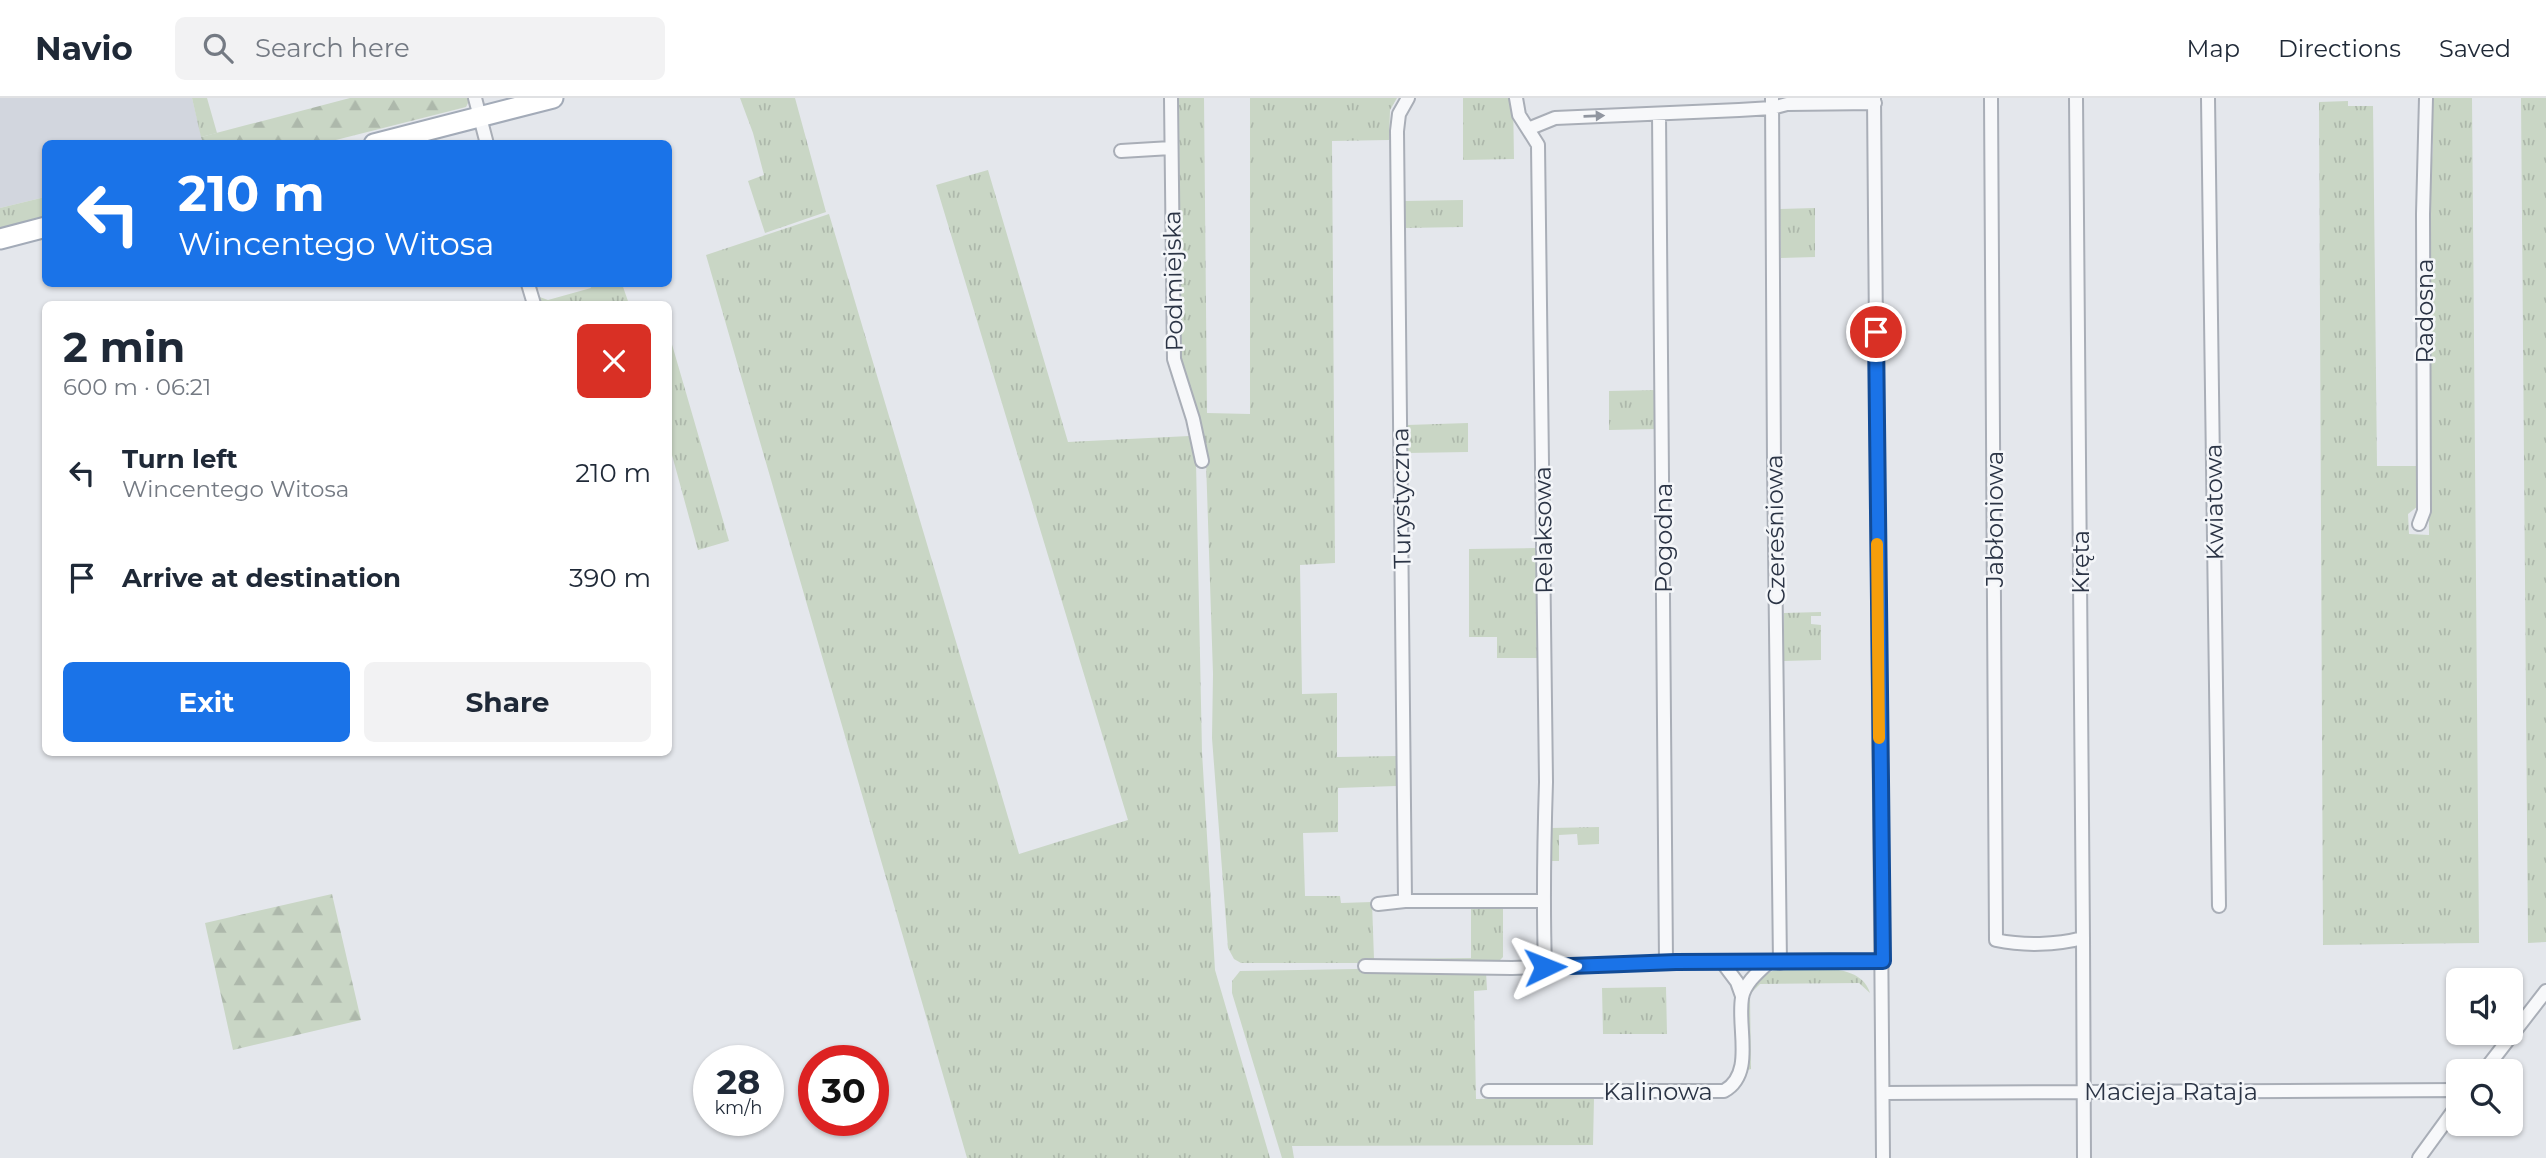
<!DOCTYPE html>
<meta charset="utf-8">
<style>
body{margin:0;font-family:Montserrat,sans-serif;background:#f2f2f3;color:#1f2937;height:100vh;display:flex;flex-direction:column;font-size:26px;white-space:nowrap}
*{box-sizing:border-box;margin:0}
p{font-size:23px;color:#747a83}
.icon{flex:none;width:38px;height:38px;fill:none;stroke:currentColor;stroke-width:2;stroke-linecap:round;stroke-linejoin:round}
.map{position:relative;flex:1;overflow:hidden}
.details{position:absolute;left:42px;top:203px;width:630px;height:455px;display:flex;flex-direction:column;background:#fff;border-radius:10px;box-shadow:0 2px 5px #0004}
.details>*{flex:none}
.hud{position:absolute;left:42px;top:42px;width:630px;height:147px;border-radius:10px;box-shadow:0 2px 5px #0004;background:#1a73e8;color:#fff;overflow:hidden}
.controls{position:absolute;left:2446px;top:870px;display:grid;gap:14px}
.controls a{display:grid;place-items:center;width:77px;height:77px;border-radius:10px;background:#fff;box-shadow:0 2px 5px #0004;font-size:35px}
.speed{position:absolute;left:693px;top:947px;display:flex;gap:14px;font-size:35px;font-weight:700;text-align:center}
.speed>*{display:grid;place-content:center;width:91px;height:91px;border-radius:50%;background:#fff;box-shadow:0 2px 5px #0004;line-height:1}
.speed small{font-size:18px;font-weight:400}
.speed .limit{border:10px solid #d22;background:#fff;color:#111}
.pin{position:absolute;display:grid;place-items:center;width:60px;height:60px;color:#fff;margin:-30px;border:4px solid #fff;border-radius:50%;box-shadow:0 2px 7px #0007}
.me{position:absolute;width:77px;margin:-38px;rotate:88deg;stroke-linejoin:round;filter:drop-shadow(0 0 5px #0008)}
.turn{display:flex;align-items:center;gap:24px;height:147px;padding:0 21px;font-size:32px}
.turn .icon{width:91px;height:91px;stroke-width:2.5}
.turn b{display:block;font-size:49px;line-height:60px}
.round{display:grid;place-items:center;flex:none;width:74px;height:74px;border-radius:10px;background:#f2f2f3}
.head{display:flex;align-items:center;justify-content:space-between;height:119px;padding:0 21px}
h1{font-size:42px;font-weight:700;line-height:52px}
.cta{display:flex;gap:14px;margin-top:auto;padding:14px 21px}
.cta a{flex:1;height:80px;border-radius:10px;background:#1a73e8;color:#fff;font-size:28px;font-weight:700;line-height:80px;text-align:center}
.cta a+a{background:#f2f2f3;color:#1f2937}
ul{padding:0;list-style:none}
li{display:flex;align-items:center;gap:21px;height:105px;padding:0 21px}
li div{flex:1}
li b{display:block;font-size:26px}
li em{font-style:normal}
header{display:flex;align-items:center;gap:42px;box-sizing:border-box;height:98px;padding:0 35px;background:#fff;border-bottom:2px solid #e0e1e3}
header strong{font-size:33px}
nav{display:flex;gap:38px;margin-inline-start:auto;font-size:24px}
.search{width:490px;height:63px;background:#f2f2f3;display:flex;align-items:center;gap:18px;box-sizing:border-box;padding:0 24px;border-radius:10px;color:#747a83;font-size:26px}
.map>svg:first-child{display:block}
.built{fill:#d2d6de}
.grass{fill:url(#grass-tufts)}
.forest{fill:url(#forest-firs)}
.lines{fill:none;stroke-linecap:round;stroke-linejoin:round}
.street-casing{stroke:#a9aeb7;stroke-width:16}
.primary-casing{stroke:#a3abb8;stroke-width:23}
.street{stroke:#f7f8fa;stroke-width:12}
.primary{stroke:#fff;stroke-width:19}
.oneway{fill:#9196a0}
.route-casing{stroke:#114b97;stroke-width:18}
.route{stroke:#1a73e8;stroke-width:12}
.slow{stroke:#f59e0b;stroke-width:12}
.labels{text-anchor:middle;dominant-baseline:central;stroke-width:5;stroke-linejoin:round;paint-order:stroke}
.street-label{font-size:24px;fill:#2b3445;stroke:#f4f6f9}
</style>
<header>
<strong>Navio</strong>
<div class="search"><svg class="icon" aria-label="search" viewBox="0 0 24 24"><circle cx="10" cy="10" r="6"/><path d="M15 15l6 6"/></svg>Search here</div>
<nav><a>Map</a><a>Directions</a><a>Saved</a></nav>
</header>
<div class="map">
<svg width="2546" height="1060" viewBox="0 0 2546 1060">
<defs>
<pattern id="grass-tufts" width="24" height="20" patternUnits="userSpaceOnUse" patternTransform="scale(1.75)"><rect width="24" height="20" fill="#c9d6c5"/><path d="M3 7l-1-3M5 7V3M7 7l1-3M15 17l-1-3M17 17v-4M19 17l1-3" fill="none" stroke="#adb8ab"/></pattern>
<pattern id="forest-firs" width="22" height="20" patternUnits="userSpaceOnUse" patternTransform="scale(1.75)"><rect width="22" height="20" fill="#c9d6c5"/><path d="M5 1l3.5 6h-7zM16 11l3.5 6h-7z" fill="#adb8ab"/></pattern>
</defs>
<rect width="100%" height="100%" fill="#e4e7ec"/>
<!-- built -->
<path class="built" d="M 0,0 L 192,0 L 203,45 L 46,46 L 45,99 L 0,110 Z"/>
<!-- grass -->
<path class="grass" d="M 192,0 L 207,0 L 217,35 L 201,39 Z
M 740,0 L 795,0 L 826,114 L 765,135 L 748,83 L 764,77 L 753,35 Z
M 1179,0 L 1204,0 L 1207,315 L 1250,316 L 1250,0 L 1397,0 L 1390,12 L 1389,42 L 1332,43 L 1335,465 L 1300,467 L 1302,596 L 1337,595 L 1337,659 L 1396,658 L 1396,688 L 1338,690 L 1338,734 L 1303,735 L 1305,798 L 1340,798 L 1341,805 L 1372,804 L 1374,861 L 1471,860 L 1471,810 L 1503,810 L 1503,859 L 1497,865 L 1241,865 L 1234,861 L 1228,850 L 1212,640 L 1213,576 L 1206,363 L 1180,259 Z
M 1463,0 L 1513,0 L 1514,61 L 1463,62 Z
M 2432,0 L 2472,0 L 2479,845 L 2323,847 L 2319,4 L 2348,3 L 2348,8 L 2373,8 L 2377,368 L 2419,368 L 2418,408 L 2408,416 L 2409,436 L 2429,437 L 2428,118 L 2433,49 Z
M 2521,0 L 2546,0 L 2546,844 L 2528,845 Z
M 988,72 L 1068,344 L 1189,338 L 1196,363 L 1202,654 L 1215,872 L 1270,1060 L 967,1060 L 706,157 L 829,116 L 1019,756 L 1128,722 L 936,87 Z
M 45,99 L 45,118 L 0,130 L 0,110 Z
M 1463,102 L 1463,129 L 1405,130 L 1404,103 Z
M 1815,110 L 1815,159 L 1781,160 L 1780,111 Z
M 590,186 L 622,186 L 629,206 L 537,206 L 534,197 L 548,202 L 591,190 Z
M 671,243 L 729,443 L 698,452 L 669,346 L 668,244 Z
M 1656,292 L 1657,331 L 1609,332 L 1609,293 Z
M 1468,325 L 1468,354 L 1407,355 L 1407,327 Z
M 1536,450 L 1537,560 L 1497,560 L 1497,539 L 1469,539 L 1469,451 Z
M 1821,514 L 1821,518 L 1811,518 L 1811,526 L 1821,527 L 1821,562 L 1784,563 L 1784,515 Z
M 1599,729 L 1599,746 L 1578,747 L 1577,736 L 1559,737 L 1559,763 L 1551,763 L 1551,730 Z
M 1787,870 C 1812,871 1861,864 1870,895 L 1859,885 L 1760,886 L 1750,896 L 1751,971 L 1748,972 C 1746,934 1734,874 1787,870 Z
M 1356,871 L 1486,874 L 1487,892 L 1474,893 L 1476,1001 L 1594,1000 L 1593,1047 L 1292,1048 L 1294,1060 L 1282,1060 L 1232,895 L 1232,883 L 1240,873 Z
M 1666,889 L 1667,936 L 1603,936 L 1602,890 Z"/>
<!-- forest -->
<path class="forest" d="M 350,0 L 468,0 L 469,3 L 466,9 L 324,45 L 203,45 L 201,39 Z
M 332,796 L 361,922 L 233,952 L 205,825 Z"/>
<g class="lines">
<defs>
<path id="street" d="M 475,0 L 487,46
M 1171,0 L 1174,261 L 1193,321 L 1202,363
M 1516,0 L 1519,17 L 1538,47 L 1546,684 C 1544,746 1543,807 1545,869
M 1772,0 L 1774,365 L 1780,865
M 1874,0 L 1883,1060
M 1991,0 L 1996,842 C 2024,848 2056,847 2083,840 L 2076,0
M 2208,0 L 2219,808
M 1659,16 L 1666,865
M 1528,31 L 1555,20 L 1739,12 L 1772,10 L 1787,6 L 1875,5
M 1121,53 L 1171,50
M 528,186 L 534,206
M 2419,426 L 2424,413 L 2423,116 L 2426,0
M 1405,803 L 1397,33 L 1399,16 L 1408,0
M 1378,806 L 1405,803 L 1543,803
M 2083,840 L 2084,1060
M 1722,864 L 1737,884 L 1742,898
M 1365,868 L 1512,870 L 1676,864 L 1883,863
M 2484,973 L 2546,893
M 1488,993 L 1724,993 C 1755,976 1737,930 1742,900 C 1744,886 1758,874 1768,865
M 1883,995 L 2459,992
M 2419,1060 L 2459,1005"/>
<path id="primary" d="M 374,46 L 553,0
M 0,141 L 46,129"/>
</defs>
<!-- street casing -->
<use href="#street" class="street-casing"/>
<!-- primary casing -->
<use href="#primary" class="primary-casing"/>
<!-- street -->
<use href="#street" class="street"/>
<!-- primary -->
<use href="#primary" class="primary"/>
</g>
<!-- one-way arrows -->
<defs><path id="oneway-solid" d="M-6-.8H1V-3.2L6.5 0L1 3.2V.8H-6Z" transform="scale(1.75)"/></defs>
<use class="oneway" href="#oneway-solid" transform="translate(1594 18) rotate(-2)"/>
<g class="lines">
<defs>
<path id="route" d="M 1545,869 L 1676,864 L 1883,863 L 1876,234"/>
</defs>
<!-- route casing -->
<use href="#route" class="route-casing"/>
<!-- route -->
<use href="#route" class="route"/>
<!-- slow -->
<path class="slow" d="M 1877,446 L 1879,640"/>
</g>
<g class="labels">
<!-- street labels -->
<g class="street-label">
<text transform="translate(1173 183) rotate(-91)">Podmiejska</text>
<text transform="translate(2424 213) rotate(-90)">Radosna</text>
<text transform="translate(1401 400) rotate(-91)">Turystyczna</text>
<text transform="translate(2214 404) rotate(-91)">Kwiatowa</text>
<text transform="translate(1994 421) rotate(-90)">Jabłoniowa</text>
<text transform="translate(1543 432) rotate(-91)">Relaksowa</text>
<text transform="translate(1775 432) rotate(-91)">Czereśniowa</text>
<text transform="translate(1663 440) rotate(-90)">Pogodna</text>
<text transform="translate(2080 464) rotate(-90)">Kręta</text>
<text x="1658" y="993">Kalinowa</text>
<text x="2171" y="993">Macieja Rataja</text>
</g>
</g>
</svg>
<div class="controls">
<a><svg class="icon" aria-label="sound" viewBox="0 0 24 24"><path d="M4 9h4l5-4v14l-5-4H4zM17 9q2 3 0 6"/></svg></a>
<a><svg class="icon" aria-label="search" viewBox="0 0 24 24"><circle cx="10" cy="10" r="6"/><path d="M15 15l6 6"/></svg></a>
</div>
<div class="speed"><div>28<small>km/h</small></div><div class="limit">30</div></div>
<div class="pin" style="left:1876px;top:234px;background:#d93025"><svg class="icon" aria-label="arrive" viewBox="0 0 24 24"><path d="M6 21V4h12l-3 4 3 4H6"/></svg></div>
<svg class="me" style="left:1545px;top:869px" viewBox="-20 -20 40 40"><path d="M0-17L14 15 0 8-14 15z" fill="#1a73e8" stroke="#fff" stroke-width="4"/></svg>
<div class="hud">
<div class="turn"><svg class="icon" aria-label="left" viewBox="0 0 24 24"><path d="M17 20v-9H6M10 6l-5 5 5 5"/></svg><div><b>210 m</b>Wincentego Witosa</div></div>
</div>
<section class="details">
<div class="head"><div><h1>2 min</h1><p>600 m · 06:21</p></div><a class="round" style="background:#d93025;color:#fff"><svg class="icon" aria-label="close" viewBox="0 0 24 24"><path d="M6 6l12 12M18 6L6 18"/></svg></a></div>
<ul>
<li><svg class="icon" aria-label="left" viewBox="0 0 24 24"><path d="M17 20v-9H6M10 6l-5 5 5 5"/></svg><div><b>Turn left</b><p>Wincentego Witosa</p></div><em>210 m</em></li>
<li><svg class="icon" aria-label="arrive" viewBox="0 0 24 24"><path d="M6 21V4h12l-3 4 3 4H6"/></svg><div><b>Arrive at destination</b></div><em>390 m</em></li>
</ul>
<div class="cta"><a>Exit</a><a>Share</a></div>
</section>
</div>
